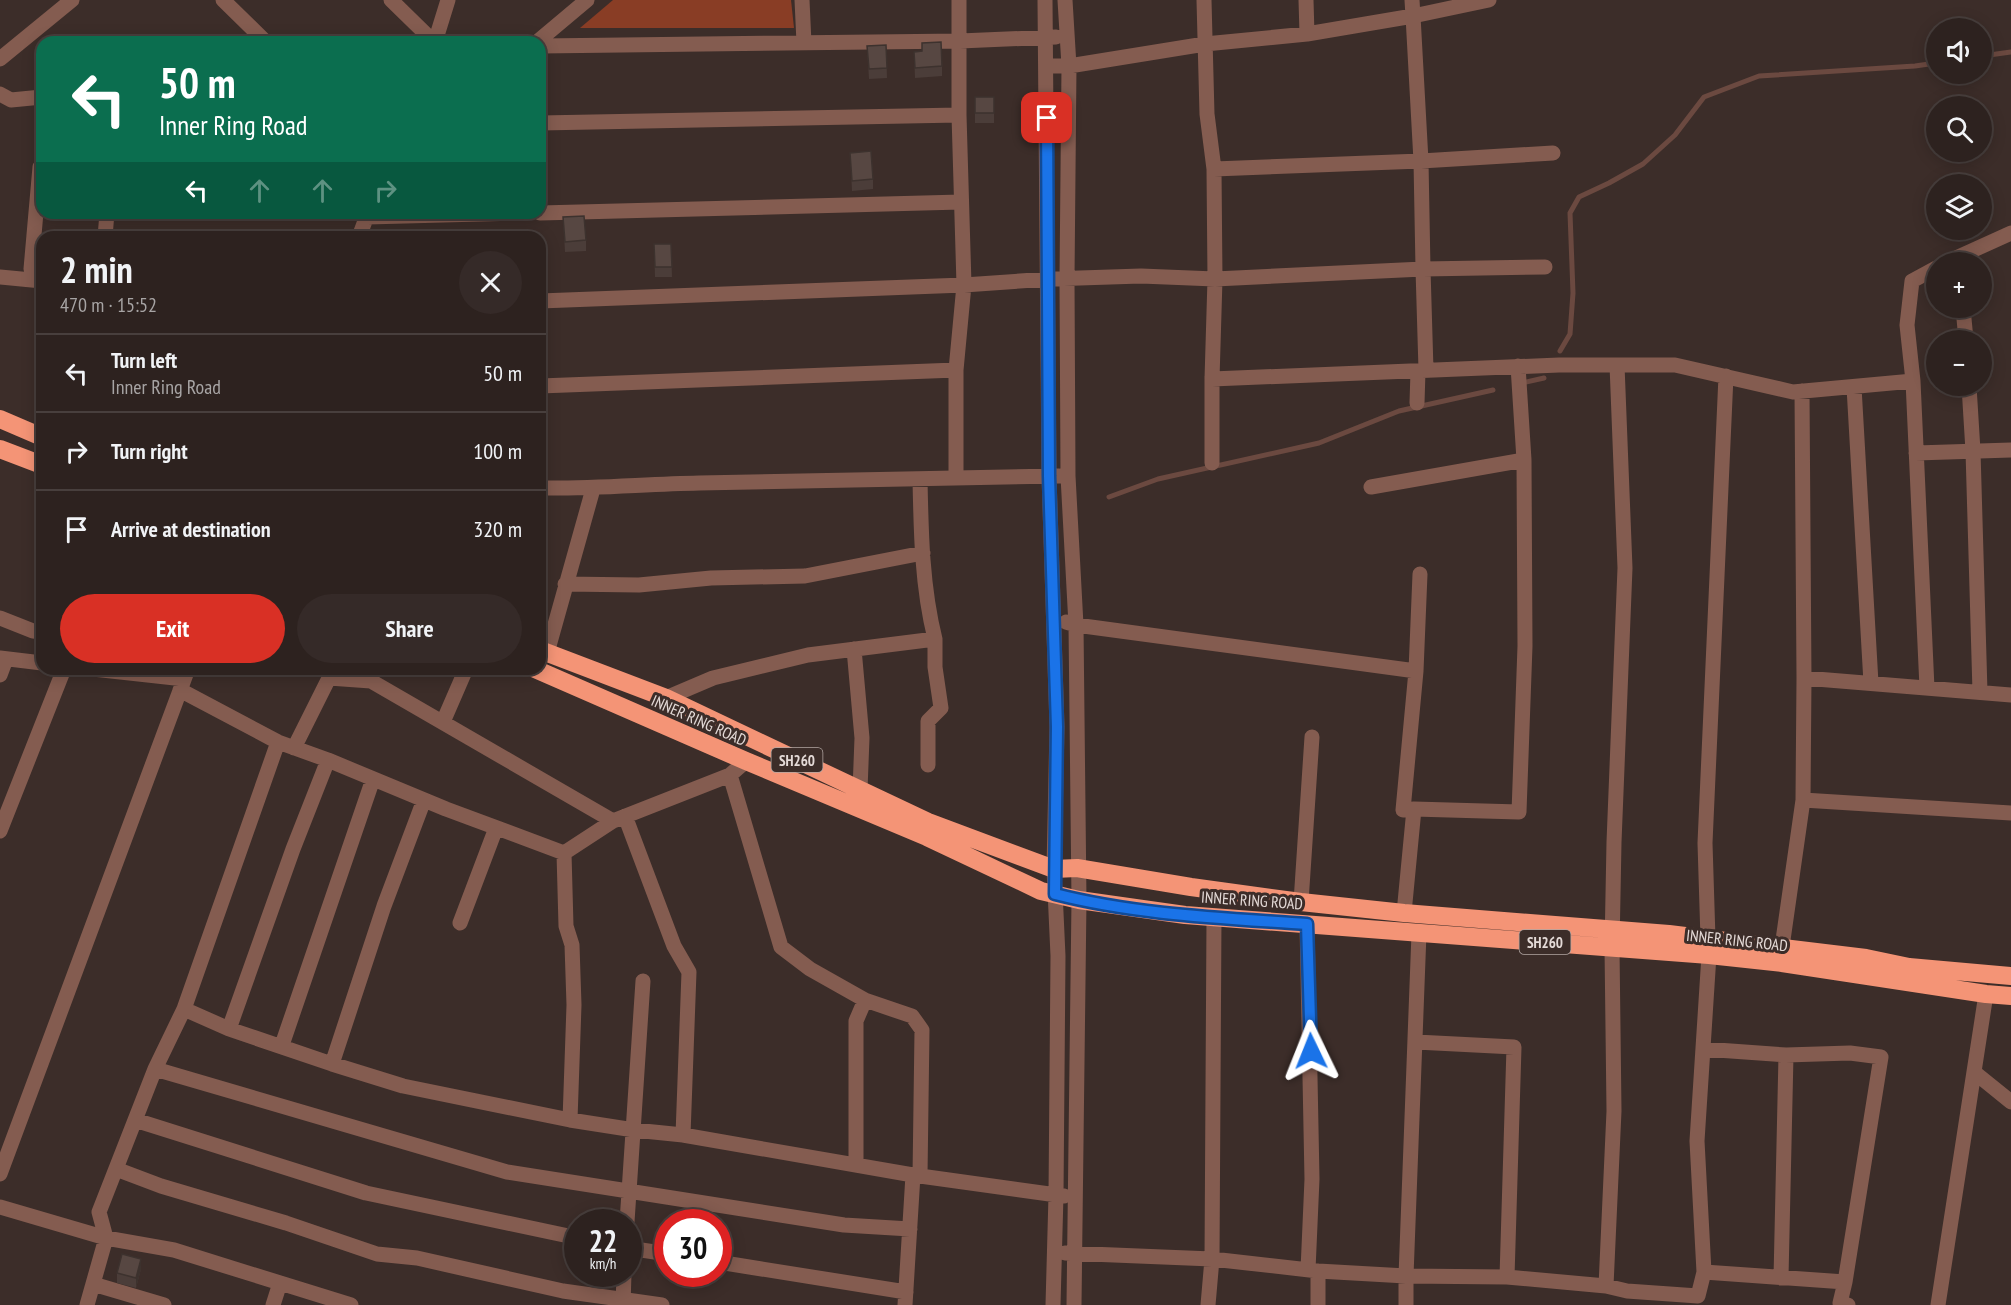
<!DOCTYPE html>
<meta charset="utf-8">
<style>
body{margin:0;font-family:"PT Sans Narrow",sans-serif;background:#352a28;color:#f1f3f6;height:100vh;display:flex;flex-direction:column;font-size:22px;white-space:nowrap}
*{box-sizing:border-box;margin:0}
p{font-size:20px;color:#a7a4a4}
.icon{flex:none;width:33px;height:33px;fill:none;stroke:currentColor;stroke-width:2;stroke-linecap:round;stroke-linejoin:round}
.map{position:relative;flex:1;overflow:hidden}
.drawer{position:absolute;left:36px;top:231px;width:510px;height:444px;display:flex;flex-direction:column;background:#2d221f;border-radius:18px;box-shadow:0 3px 15px #0003,0 0 0 2px #483f3d}
.drawer>*{flex:none}
.guide{position:absolute;left:36px;top:36px;width:510px;height:183px;border-radius:18px;box-shadow:0 3px 15px #0003,0 0 0 2px #483f3d;background:#0b6e4f;color:#fff;overflow:hidden}
.fabs{position:absolute;left:1926px;top:18px;display:grid;gap:12px}
.fabs a{display:grid;place-items:center;width:66px;height:66px;border-radius:50%;background:#2d221f;box-shadow:0 3px 15px #0003,0 0 0 2px #483f3d;font-size:30px}
.speed{position:absolute;left:564px;top:1209px;display:flex;gap:12px;font-size:30px;font-weight:700;text-align:center}
.speed>*{display:grid;place-content:center;width:78px;height:78px;border-radius:50%;background:#2d221f;box-shadow:0 3px 15px #0003,0 0 0 2px #483f3d;line-height:1}
.speed small{font-size:15px;font-weight:400}
.speed .limit{border:9px solid #d22;background:#fff;color:#111}
.pin{position:absolute;display:grid;place-items:center;width:51px;height:51px;color:#fff;margin:-26px;border-radius:12px;box-shadow:0 3px 9px #0006}
.me{position:absolute;width:66px;margin:-33px;rotate:358deg;stroke-linejoin:round;filter:drop-shadow(0 0 4px #0008)}
.turn{display:flex;align-items:center;gap:21px;height:126px;padding:0 24px;font-size:27px}
.turn .icon{width:78px;height:78px;stroke-width:2.5}
.turn b{display:block;font-size:42px;line-height:51px}
.lanes{display:flex;align-items:center;height:57px;padding:0 24px;background:#0003;justify-content:center;gap:30px;direction:ltr}
.lanes .off{opacity:.35}
.round{display:grid;place-items:center;flex:none;width:63px;height:63px;border-radius:32px;background:#352a28}
.headline{display:flex;align-items:center;justify-content:space-between;height:102px;padding:0 24px}
h1{font-size:36px;font-weight:700;line-height:45px}
.button{display:flex;gap:12px;margin-top:auto;padding:12px 24px}
.button a{flex:1;height:69px;border-radius:36px;background:#d93025;color:#fff;font-size:24px;font-weight:700;line-height:69px;text-align:center}
.button a+a{background:#352a28;color:#f1f3f6}
ul{padding:0;list-style:none}
li{display:flex;align-items:center;gap:18px;height:78px;padding:0 24px;border-top:2px solid #483f3d}
li div{flex:1}
li b{display:block;font-size:22px}
li em{font-style:normal}
.map>svg:first-child{display:block}
.green{fill:#893d25}
.lines{fill:none;stroke-linecap:round;stroke-linejoin:round}
.stream{stroke:#6b4940;stroke-width:5}
.minor{stroke:#845c50;stroke-width:15}
.highway{stroke:#f49476;stroke-width:18}
.wall{fill:#4b3d39}
.shaded-wall{fill:#3d322e}
.building{fill:#574742;stroke:#3d322e;stroke-width:1.5}
.route-casing{stroke:#114b97;stroke-width:15}
.route{stroke:#1a73e8;stroke-width:10}
.labels{text-anchor:middle;dominant-baseline:central;stroke-width:6;stroke-linejoin:round;paint-order:stroke}
.shield{fill:#3c2d29;stroke:#b2a6a3;stroke-width:1.5}
.shield-label{font-size:15px;font-weight:bold;fill:#e4dad7}
.street-label{font-size:16px;fill:#e4dad7;stroke:#3c2d29}
</style>
<div class="map">
<svg width="2011" height="1305" viewBox="0 0 2011 1305">
<rect width="100%" height="100%" fill="#3c2d29"/>
<!-- green -->
<path class="green" d="M 613,0 L 791,0 L 794,28 L 580,28 Z"/>
<g class="lines">
<!-- stream -->
<path class="stream" d="M 1982,56 L 2011,52
M 1560,351 L 1570,334 L 1573,293 L 1570,213 L 1579,197 L 1609,183 L 1643,164 L 1675,135 L 1704,97 L 1759,76 L 1915,66 L 1936,63
M 1522,383 L 1544,378
M 1109,497 L 1158,479 L 1319,443 L 1399,411 L 1493,390"/>
<!-- minor -->
<path class="minor" d="M 223,0 L 266,42
M 391,0 L 434,42
M 802,0 L 804,43
M 1045,0 L 1049,476 L 1057,727 L 1054,869 L 1058,956 L 1056,1195 L 1053,1305
M 1065,0 L 1069,66 L 1067,279 L 1068,476 L 1076,625 L 1079,900 L 1074,1305
M 1204,0 L 1207,114 L 1214,169 L 1215,279 L 1212,379 L 1559,365 L 1675,365 L 1793,392 L 1913,381 L 1907,325 L 1912,281 L 1936,268
M 1306,0 L 1307,34
M 1412,0 L 1413,16 L 1489,0
M 435,42 L 448,0
M 537,42 L 587,0
M 540,46 L 960,41 L 1056,37
M 0,59 L 72,0
M 1047,66 L 1069,66 L 1205,44 L 1307,34 L 1413,16 L 1421,161 L 1423,269 L 1545,267
M 0,94 L 11,100 L 42,97
M 540,123 L 959,115
M 1214,169 L 1421,161 L 1553,153
M 540,213 L 961,202
M 367,217 L 521,213
M 105,237 L 107,213
M 359,237 L 368,213
M 1947,262 L 2011,233
M 31,269 L 40,167 L 42,167
M 0,277 L 42,281
M 540,301 L 964,285 L 1049,279 L 1141,276 L 1215,279 L 1423,269 L 1426,370
M 1963,308 L 1966,340
M 1913,381 L 1927,688
M 540,386 L 956,370
M 1969,386 L 1973,451 L 1980,692
M 1854,387 L 1871,683
M 1802,391 L 1804,678
M 1417,403 L 1418,371
M 1916,453 L 2011,450
M 1212,463 L 1212,376
M 956,477 L 956,370 L 964,285 L 959,115 L 959,0
M 1371,487 L 1524,460
M 540,488 C 593,489 646,484 699,483 C 819,481 939,478 1059,476
M 565,584 L 639,585 L 711,578 L 805,576 L 923,553
M 0,618 L 33,631 L 42,632
M 1066,622 L 1076,625 L 1416,671 L 1420,574
M 854,649 L 862,738 L 860,790
M 547,653 L 593,489
M 0,658 L 42,663
M 93,669 L 184,679
M 0,675 L 6,659
M 180,690 L 278,742 L 328,760 L 446,809 L 564,853 L 613,821 L 730,775 L 746,761
M 666,698 L 713,678 L 808,655 L 935,639 C 922,587 921,533 920,479
M 443,722 L 466,669
M 294,748 L 329,678 L 371,681 L 613,821
M 928,765 L 928,721 L 941,708 L 935,667 L 935,639
M 730,775 L 781,947 L 810,969 L 865,1000 L 912,1016 L 922,1030 L 920,1176
M 1803,800 L 1804,678 L 2011,695
M 1414,809 L 1403,810 L 1416,671
M 625,816 L 674,946 L 689,972 L 683,1135
M 0,831 L 64,669
M 564,853 L 566,926 L 572,945 L 574,1005 L 570,1120
M 1301,902 L 1312,737
M 1404,913 L 1414,809 L 1519,812 L 1525,646 L 1524,460 L 1518,366
M 460,923 L 496,828
M 1307,924 L 1312,1179 L 1308,1270
M 1708,939 L 1705,843 L 1726,376
M 1782,947 L 1803,800 L 2011,813
M 184,1009 L 229,1029 L 332,1064 L 403,1086 L 570,1120 L 634,1130 L 683,1135 L 913,1175 L 1064,1196
M 229,1029 L 293,849 L 328,760
M 1416,1042 L 1514,1047 L 1507,1277
M 282,1045 L 373,779
M 1703,1049 L 1786,1055 L 1781,1278
M 1786,1055 L 1850,1053 L 1881,1057 L 1845,1282
M 332,1064 L 384,906 L 424,800
M 155,1069 L 507,1172 L 844,1225 L 910,1229
M 1974,1072 L 2011,1102
M 135,1120 L 366,1193 L 578,1238
M 856,1165 L 856,1021 L 865,1000
M 116,1169 L 161,1186 L 286,1223 L 377,1254 L 417,1258 L 563,1291 L 662,1305
M 0,1174 L 188,669
M 0,1207 L 106,1238 L 174,1250 L 351,1305
M 627,1222 L 643,981
M 628,1248 L 668,1254
M 1065,1253 L 1212,1259 L 1318,1271 L 1406,1276 L 1507,1277 L 1606,1286 L 1627,1291 L 1698,1296 L 1704,1272 L 1845,1282 L 1840,1303 L 1848,1305
M 718,1262 L 906,1292
M 1704,1272 L 1697,1141 L 1709,955
M 93,1284 L 164,1305
M 1606,1286 L 1614,1111 L 1612,947 L 1614,842 L 1625,568 L 1617,365
M 87,1305 L 106,1238 L 99,1212 L 155,1069 L 184,1009 L 278,742
M 273,1305 L 280,1283
M 623,1305 L 624,1274
M 905,1305 L 913,1175
M 1208,1305 L 1212,1259 L 1214,917
M 1318,1305 L 1318,1271
M 1406,1305 L 1406,1276 L 1419,933
M 1938,1305 L 1986,994"/>
<!-- highway -->
<path class="highway" d="M 0,419 L 42,437
M 0,449 L 42,465
M 540,650 L 666,698 L 928,822 L 1054,869 L 1077,868 L 1191,887 L 1301,902 L 1404,913 L 1669,934 L 1866,958 L 1909,967 L 2011,976
M 535,669 L 746,761 L 927,837 L 1041,891 L 1079,900 L 1185,915 L 1709,955 L 1782,963 L 1986,994 L 2011,996"/>
</g>
<!-- wall -->
<path class="wall" d="M 886,45 L 887,78 L 869,79 L 867,46 Z
M 914,52 L 942,66 L 942,76 L 915,78 Z
M 975,97 L 994,97 L 994,123 L 975,123 Z
M 850,153 L 873,179 L 873,189 L 852,191 Z
M 563,217 L 586,240 L 586,251 L 565,252 Z
M 654,244 L 671,244 L 672,277 L 655,277 Z
M 141,1269 L 136,1288 L 117,1283 L 117,1273 Z"/>
<!-- shaded-wall -->
<path class="shaded-wall" d="M 141,1259 L 141,1269 L 136,1288 L 136,1278 Z"/>
<!-- building -->
<path class="building" d="M 941,42 L 942,66 L 915,68 L 914,52 L 922,51 L 922,43 Z
M 886,45 L 887,68 L 869,69 L 867,46 Z
M 975,97 L 994,97 L 994,113 L 975,113 Z
M 871,151 L 873,179 L 852,181 L 850,153 Z
M 584,216 L 586,240 L 565,242 L 563,217 Z
M 654,244 L 671,244 L 672,267 L 655,267 Z
M 122,1254 L 141,1259 L 136,1278 L 117,1273 Z"/>
<g class="lines">
<defs>
<path id="route" d="M 1047,118 L 1049,476 L 1057,727 L 1055,894 C 1137,915 1223,918 1307,924 L 1311,1051"/>
</defs>
<!-- route casing -->
<use href="#route" class="route-casing"/>
<!-- route -->
<use href="#route" class="route"/>
</g>
<g class="labels">
<!-- shield labels -->
<g class="shield">
<rect x="771.5" y="748" width="51" height="24" rx="4.5"/>
<rect x="1519.5" y="930" width="51" height="24" rx="4.5"/>
</g>
<g class="shield-label">
<text x="797" y="760">SH260</text>
<text x="1545" y="942">SH260</text>
</g>
<!-- street labels -->
<g class="street-label">
<text transform="translate(699 720) rotate(24)">INNER RING ROAD</text>
<text transform="translate(1252 900) rotate(4)">INNER RING ROAD</text>
<text transform="translate(1737 940) rotate(6)">INNER RING ROAD</text>
</g>
</g>
</svg>
<div class="fabs">
<a><svg class="icon" aria-label="sound" viewBox="0 0 24 24"><path d="M4 9h4l5-4v14l-5-4H4zM17 9q2 3 0 6"/></svg></a>
<a><svg class="icon" aria-label="search" viewBox="0 0 24 24"><circle cx="10" cy="10" r="6"/><path d="M15 15l6 6"/></svg></a>
<a><svg class="icon" aria-label="layers" viewBox="0 0 24 24"><path d="M12 4l9 5-9 5-9-5zM3 14l9 5 9-5"/></svg></a>
<a>+</a>
<a>−</a>
</div>
<div class="speed"><div>22<small>km/h</small></div><div class="limit">30</div></div>
<div class="pin" style="left:1047px;top:118px;background:#d93025"><svg class="icon" aria-label="arrive" viewBox="0 0 24 24"><path d="M6 21V4h12l-3 4 3 4H6"/></svg></div>
<svg class="me" style="left:1311px;top:1051px" viewBox="-20 -20 40 40"><path d="M0-17L14 15 0 8-14 15z" fill="#1a73e8" stroke="#fff" stroke-width="4"/></svg>
<div class="guide">
<div class="turn"><svg class="icon" aria-label="left" viewBox="0 0 24 24"><path d="M17 20v-9H6M10 6l-5 5 5 5"/></svg><div><b>50 m</b>Inner Ring Road</div></div>
<div class="lanes"><svg class="icon" aria-label="left" viewBox="0 0 24 24"><path d="M17 20v-9H6M10 6l-5 5 5 5"/></svg><svg class="icon off" aria-label="ahead" viewBox="0 0 24 24"><path d="M12 20V5M6 11l6-6 6 6"/></svg><svg class="icon off" aria-label="ahead" viewBox="0 0 24 24"><path d="M12 20V5M6 11l6-6 6 6"/></svg><svg class="icon off" aria-label="right" viewBox="0 0 24 24"><path d="M7 20v-9h11M14 6l5 5-5 5"/></svg></div>
</div>
<section class="drawer">
<div class="headline"><div><h1>2 min</h1><p>470 m · 15:52</p></div><a class="round"><svg class="icon" aria-label="close" viewBox="0 0 24 24"><path d="M6 6l12 12M18 6L6 18"/></svg></a></div>
<ul>
<li><svg class="icon" aria-label="left" viewBox="0 0 24 24"><path d="M17 20v-9H6M10 6l-5 5 5 5"/></svg><div><b>Turn left</b><p>Inner Ring Road</p></div><em>50 m</em></li>
<li><svg class="icon" aria-label="right" viewBox="0 0 24 24"><path d="M7 20v-9h11M14 6l5 5-5 5"/></svg><div><b>Turn right</b></div><em>100 m</em></li>
<li><svg class="icon" aria-label="arrive" viewBox="0 0 24 24"><path d="M6 21V4h12l-3 4 3 4H6"/></svg><div><b>Arrive at destination</b></div><em>320 m</em></li>
</ul>
<div class="button"><a>Exit</a><a>Share</a></div>
</section>
</div>
